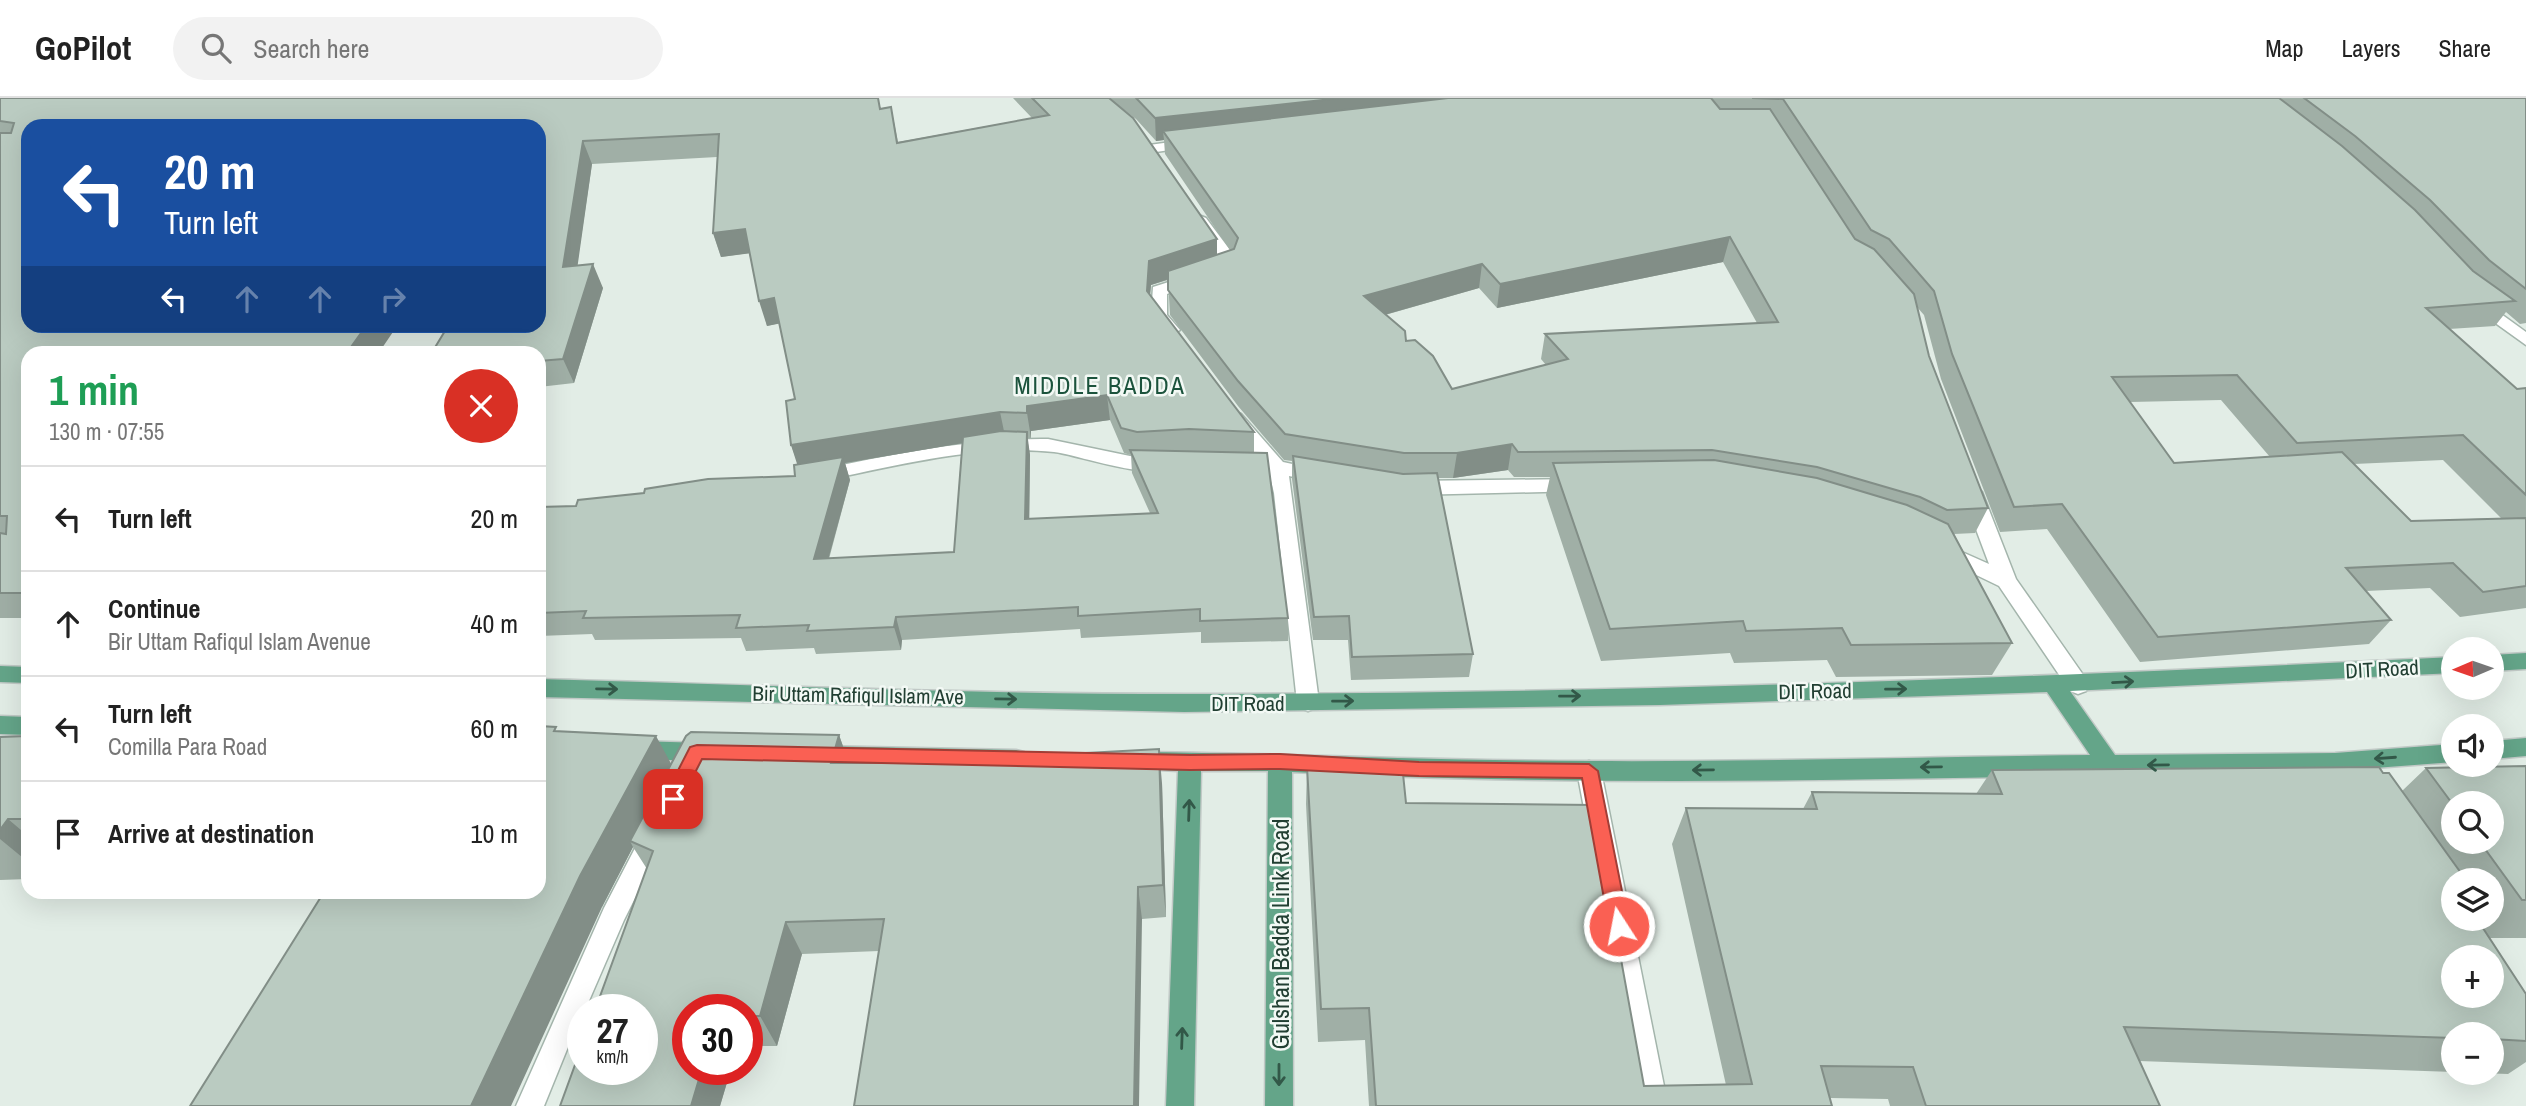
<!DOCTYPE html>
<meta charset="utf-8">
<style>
body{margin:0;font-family:"Archivo Narrow",sans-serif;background:#f2f2f2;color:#222;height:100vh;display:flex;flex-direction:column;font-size:26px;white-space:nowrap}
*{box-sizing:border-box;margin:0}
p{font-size:23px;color:#767676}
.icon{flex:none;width:38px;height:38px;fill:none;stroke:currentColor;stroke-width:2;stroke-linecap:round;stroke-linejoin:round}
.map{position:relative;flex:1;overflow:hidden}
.side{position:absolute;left:21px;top:248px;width:525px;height:553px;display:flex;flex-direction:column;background:#fff;border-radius:21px;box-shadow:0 7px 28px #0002}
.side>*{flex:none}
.hud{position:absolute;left:21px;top:21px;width:525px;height:214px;border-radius:21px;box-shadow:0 7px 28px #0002;background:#1a4fa0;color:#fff;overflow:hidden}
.needle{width:46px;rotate:268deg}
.controls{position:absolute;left:2441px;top:539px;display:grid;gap:14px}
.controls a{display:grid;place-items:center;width:63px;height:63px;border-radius:50%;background:#fff;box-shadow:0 7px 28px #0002;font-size:35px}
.speed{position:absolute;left:567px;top:896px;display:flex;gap:14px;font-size:35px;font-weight:700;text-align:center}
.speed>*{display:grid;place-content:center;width:91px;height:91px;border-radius:50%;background:#fff;box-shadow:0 7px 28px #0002;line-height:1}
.speed small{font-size:18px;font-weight:400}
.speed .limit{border:10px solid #d22;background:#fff;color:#111}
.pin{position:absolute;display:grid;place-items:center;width:60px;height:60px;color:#fff;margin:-30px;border-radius:14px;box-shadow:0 4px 10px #0006}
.me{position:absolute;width:77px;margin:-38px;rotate:349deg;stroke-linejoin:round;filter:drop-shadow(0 0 5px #0008)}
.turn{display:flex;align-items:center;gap:24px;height:147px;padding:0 28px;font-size:32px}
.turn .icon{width:91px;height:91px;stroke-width:2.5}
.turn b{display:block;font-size:49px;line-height:60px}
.lanes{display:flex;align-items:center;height:66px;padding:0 28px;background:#0003;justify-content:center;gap:35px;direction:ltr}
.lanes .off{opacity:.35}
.round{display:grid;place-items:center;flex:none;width:74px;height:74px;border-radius:37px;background:#f2f2f2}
.summary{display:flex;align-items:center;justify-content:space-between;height:119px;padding:0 28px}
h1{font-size:42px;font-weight:700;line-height:52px;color:#1e9e55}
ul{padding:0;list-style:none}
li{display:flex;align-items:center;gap:21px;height:105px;padding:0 28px;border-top:2px solid #e0e0e0}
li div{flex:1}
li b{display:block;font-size:26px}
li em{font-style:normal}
header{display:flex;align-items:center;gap:42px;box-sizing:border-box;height:98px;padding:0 35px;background:#fff;border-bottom:2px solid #e0e0e0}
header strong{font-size:33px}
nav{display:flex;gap:38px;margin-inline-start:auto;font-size:24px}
.search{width:490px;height:63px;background:#f2f2f2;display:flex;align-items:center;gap:18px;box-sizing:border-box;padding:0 24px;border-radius:38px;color:#767676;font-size:26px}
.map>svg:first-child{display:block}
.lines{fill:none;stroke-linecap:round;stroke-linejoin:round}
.street-casing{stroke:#a4b5ac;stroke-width:3}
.primary-casing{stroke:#c1c9c6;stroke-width:3}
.street{fill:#fff;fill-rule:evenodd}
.primary{fill:#64a589;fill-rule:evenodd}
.wall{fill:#a0afa6;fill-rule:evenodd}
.shaded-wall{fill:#828e87}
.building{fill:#bacbc1;stroke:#828e87;stroke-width:2;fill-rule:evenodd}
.oneway{stroke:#325848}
.route{fill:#fa6053;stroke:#a23e36;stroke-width:2}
.labels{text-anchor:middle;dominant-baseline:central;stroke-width:5;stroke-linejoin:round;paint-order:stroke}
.street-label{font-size:21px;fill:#213f32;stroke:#f3f9f5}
.quarter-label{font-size:24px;letter-spacing:2px;fill:#1b533c;stroke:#f3f9f5}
.near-street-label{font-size:24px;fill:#213f32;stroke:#f3f9f5}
</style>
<header>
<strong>GoPilot</strong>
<div class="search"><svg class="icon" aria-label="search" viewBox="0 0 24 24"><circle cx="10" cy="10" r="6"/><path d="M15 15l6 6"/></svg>Search here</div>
<nav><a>Map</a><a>Layers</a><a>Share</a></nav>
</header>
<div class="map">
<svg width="2526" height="1008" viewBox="0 0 2526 1008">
<rect width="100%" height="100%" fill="#e2ede6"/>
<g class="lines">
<defs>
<path id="street" d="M 1193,41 L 1198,42 L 1198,48 L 1149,55 L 1142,51 L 1149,47 Z
M 1201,118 L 1206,120 L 1233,156 L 1236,170 L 1167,196 L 1167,217 L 1180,232 L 1171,237 L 1165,236 L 1151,218 L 1153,189 L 1219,168 L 1217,156 L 1193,123 Z
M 2479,200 L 2526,234 L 2526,247 L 2473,209 L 2471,205 Z
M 1235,314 L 1241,316 L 1283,364 L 1325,373 L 1328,378 L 1318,384 L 1289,378 L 1319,604 L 1316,610 L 1308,613 L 1300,610 L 1297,604 L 1274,395 L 1269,375 L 1242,373 L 1232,367 L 1242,361 L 1260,362 L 1226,320 Z
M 1048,341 L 1130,358 L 1158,361 L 1168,367 C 1156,385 1075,356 1054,354 C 977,346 896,368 821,383 L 811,377 L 821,371 C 896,356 971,340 1048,341 Z
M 1576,381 L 1583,383 L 1586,388 L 1583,393 L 1412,397 L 1402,390 L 1412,383 Z
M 1972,387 L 1982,394 L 2016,481 L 2086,581 L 2089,587 L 2086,593 L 2078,596 L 2070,593 L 1999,488 L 1937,458 L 1934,453 L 1944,446 L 1989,466 L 1962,394 Z
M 1589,663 L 1597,666 L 1601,673 L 1668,1008 L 1640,1008 L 1577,673 L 1581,666 Z
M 655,726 L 664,729 L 667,736 L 624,822 L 585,912 L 583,912 L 544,1008 L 516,1008 L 604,810 L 646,729 Z"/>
<path id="primary" d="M 2526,555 L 2526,571 L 2492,573 L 2492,557 Z
M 2454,559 L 2454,575 L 2070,593 L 2115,657 L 2335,655 L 2454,646 L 2454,664 L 2335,673 C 1988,678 1639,692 1292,674 L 1293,1008 L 1265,1008 L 1268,673 L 1201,673 L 1194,1008 L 1166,1008 L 1178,673 L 1124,670 L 1120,663 L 1124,656 L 1132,654 C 1284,655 1435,663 1587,663 C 1755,664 1922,659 2090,657 L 2047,594 L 1660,607 L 1184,614 L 539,599 L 539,581 C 754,587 969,596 1184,596 C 1607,596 2031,580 2454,559 Z
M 0,568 L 28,569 L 28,585 L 0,584 Z
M 0,618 L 28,619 L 28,637 L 0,636 Z
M 2526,640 L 2526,658 L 2492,661 L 2492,643 Z
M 636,643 L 705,645 L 713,647 L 717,654 L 713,661 L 705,663 L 636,661 L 628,659 L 624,652 L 628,645 Z
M 817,648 L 1016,652 L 1024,654 L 1028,661 L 1024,668 L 1016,670 L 817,666 L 809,664 L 805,657 L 809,650 Z"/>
</defs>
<!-- street casing -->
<use href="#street" class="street-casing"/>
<!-- primary casing -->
<use href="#primary" class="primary-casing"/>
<!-- street -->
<use href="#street" class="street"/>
<!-- primary -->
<use href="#primary" class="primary"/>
</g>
<!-- wall -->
<path class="wall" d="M 0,0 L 882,10 L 891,9 L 898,44 L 1032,20 L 1013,0 L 2526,0 L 2526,225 L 2520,226 L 2506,214 L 2495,228 L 2449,231 L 2517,291 L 2526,290 L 2526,510 L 2460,519 L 2430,490 L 2366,493 L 2391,522 L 2369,546 L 2140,564 L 2047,431 L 2000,434 L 1941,281 L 1924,217 L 1917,209 L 1929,258 L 1988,410 L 1975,435 L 1954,436 L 2012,545 L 1992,577 L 1836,579 L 1827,562 L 1734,565 L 1730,555 L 1601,563 L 1546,397 L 1550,379 L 1514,379 L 1508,372 L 1453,380 L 1438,380 L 1473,556 L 1469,579 L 1351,582 L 1348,542 L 1313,542 L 1292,381 L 1292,363 L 1284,362 L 1238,308 L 1170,217 L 1168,182 L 1151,187 L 1150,198 L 1254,334 L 1254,354 L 1288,520 L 1288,543 L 1201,545 L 1201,534 L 1081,540 L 1080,531 L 902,542 L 901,552 L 816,556 L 814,550 L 746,553 L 741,540 L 595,542 L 592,536 L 539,538 L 539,409 L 576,408 L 795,378 L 798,366 L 791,347 L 795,301 L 780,225 L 767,228 L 749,155 L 721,159 L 713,135 L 717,59 L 592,66 L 577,167 L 603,190 L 574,285 L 539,289 L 539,28 L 28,28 L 28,520 L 0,520 ZM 1118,7 L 1136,21 L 1156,43 L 1164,42 L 1165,56 L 1230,152 L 1217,157 L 1217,141 ZM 1723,164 L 1757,225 L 1545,236 L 1541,261 L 1546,267 L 1452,291 L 1406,243 L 1385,217 L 1479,190 L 1497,210 ZM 2221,302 L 2270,359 L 2174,365 L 2130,304 ZM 1110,322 L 1124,355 L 1131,357 L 1132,375 L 1150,415 L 1029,421 L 1030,357 L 1027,340 L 1031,340 L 1031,333 ZM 962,345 L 954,454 L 829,461 L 850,382 L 845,365 ZM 2443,362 L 2501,420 L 2411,423 L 2354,366 Z
M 559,633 L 671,666 L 839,637 L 849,665 L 1162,685 L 1166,819 L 1142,821 L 879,853 L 802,856 L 777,948 L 747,948 L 747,912 L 688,912 L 731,971 L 720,1008 L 560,1008 L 647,771 L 633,749 L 602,809 Z
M 28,638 L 28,781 L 0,782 L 0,639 Z
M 2526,668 L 2526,840 L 2490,840 L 2526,896 L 2526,964 L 2508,976 L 2479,975 L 2492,975 L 2492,936 L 2454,936 L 2454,974 L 2139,963 L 2160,1008 L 1890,1008 L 1888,1001 L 1830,1000 L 1832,1008 L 1369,1008 L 1365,942 L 1318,944 L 1306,706 L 1307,669 L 1406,705 L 1644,988 L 1726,987 L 1672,746 L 1686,710 L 1803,711 L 1812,694 L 1976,696 L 1992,672 L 2383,675 L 2402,693 L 2426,670 ZM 2454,705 L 2492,744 L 2454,744 ZM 2454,782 L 2492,782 L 2492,821 L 2454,821 Z"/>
<!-- shaded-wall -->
<path class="shaded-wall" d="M 1341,0 L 1497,0 L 1163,33 L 1164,42 L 1156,43 L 1155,20 Z
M 583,43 L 592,66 L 574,193 L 563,169 Z
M 745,131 L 752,155 L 721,159 L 713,135 Z
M 1730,139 L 1723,164 L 1497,210 L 1500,186 Z
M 1217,141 L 1217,165 L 1151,187 L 1148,218 L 1147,193 L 1149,163 Z
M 593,166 L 603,190 L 574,285 L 563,261 Z
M 1482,166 L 1479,190 L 1363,223 L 1364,198 Z
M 774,200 L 782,225 L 767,228 L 759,203 Z
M 233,228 L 267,228 L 247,256 L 230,232 Z
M 366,228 L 397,228 L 378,256 L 346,256 Z
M 1107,297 L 1110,322 L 1031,333 L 1031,340 L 1027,315 L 1027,308 Z
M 1000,314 L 1005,338 L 845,365 L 850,382 L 822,484 L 814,461 L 799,372 L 791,347 Z
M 1027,334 L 1030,357 L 1029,444 L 1025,421 Z
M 1512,346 L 1508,372 L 1453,380 L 1457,355 Z
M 896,519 L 902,542 L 901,552 L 894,529 Z
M 839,637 L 851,671 L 831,665 Z
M 656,638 L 674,671 L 630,743 L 633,749 L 602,809 L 511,1008 L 471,1008 L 580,778 Z
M 1159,651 L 1162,685 L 1166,819 L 1163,787 Z
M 8,721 L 28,738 L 28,764 L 0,741 L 0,732 Z
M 1138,789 L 1142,821 L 1139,1008 L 1134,1008 Z
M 786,824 L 802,856 L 777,948 L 760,918 Z
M 702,971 L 731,971 L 720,1008 L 691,1008 Z"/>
<!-- building -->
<path class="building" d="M 0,0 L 878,0 L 880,11 L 891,9 L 897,45 L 1049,17 L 1032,0 L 1109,0 L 1133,20 L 1217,141 L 1149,163 L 1147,193 L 1254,334 L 1189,331 L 1137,334 L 1121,330 L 1107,297 L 1027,308 L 1027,315 L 1000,314 L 791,347 L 786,303 L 795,301 L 774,200 L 759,203 L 745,131 L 713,135 L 719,36 L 583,43 L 563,169 L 593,166 L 563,261 L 539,263 L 539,256 L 431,256 L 448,228 L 539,228 L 539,28 L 28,28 L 28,228 L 233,228 L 230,232 L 250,234 L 255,228 L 366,228 L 346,256 L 28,256 L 28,495 L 0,495 L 0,435 L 6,436 L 7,418 L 0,418 L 0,35 L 11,35 L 14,25 L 0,23 Z
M 1136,0 L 1341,0 L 1155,20 Z
M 1448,0 L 1711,0 L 1720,11 L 1770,11 L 1855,141 L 1874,151 L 1914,196 L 1929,258 L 1988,410 L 1947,412 L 1920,399 L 1817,369 L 1712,352 L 1518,354 L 1512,346 L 1457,355 L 1404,355 L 1285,336 L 1238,283 L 1168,192 L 1168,173 L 1234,151 L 1238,140 L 1163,33 ZM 1730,139 L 1778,224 L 1545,236 L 1568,261 L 1452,291 L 1433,258 L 1415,242 L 1406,243 L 1405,233 L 1364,198 L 1482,166 L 1500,186 Z
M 1752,0 L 2279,0 L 2342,48 L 2415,112 L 2473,173 L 2515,203 L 2426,210 L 2517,291 L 2526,290 L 2526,397 L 2463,337 L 2297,345 L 2237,277 L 2112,279 L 2174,365 L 2342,354 L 2411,423 L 2526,420 L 2526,488 L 2483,494 L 2453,465 L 2346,470 L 2391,522 L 2158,539 L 2062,406 L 2014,409 L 1952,256 L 1934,193 L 1889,141 L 1871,132 L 1783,1 Z
M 2304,0 L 2526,0 L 2526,191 L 2489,162 L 2430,102 L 2355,38 Z
M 1001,333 L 1027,334 L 1025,421 L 1158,415 L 1130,352 L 1267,355 L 1288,520 L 1200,523 L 1200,511 L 1078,518 L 1078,509 L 896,519 L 894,529 L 807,533 L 809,527 L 736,530 L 740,517 L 583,520 L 586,513 L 539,515 L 539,409 L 576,408 L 578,402 L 644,395 L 645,391 L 708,381 L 795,378 L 794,367 L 843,359 L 814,461 L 954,454 L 963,339 Z
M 1293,358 L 1403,376 L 1437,375 L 1473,556 L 1352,559 L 1349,518 L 1314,519 Z
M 1714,362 L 1817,380 L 1907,407 L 1948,426 L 2012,545 L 1851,547 L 1842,530 L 1746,533 L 1743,523 L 1610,531 L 1553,365 Z
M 539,628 L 556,629 L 554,633 L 656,638 L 580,778 L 471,1008 L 190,1008 L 324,794 L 539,794 Z
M 691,634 L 839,637 L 831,665 L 971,665 L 972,661 L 1159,651 L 1163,787 L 1138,789 L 1134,1008 L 854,1008 L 884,821 L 786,824 L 760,918 L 747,918 L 747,912 L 688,912 L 688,971 L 702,971 L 691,1008 L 560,1008 L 583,945 L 583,971 L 642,971 L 642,912 L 595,912 L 653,753 L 630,743 L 686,638 Z
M 28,638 L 28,721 L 8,721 L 0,732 L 0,639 Z
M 1402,666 L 1406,705 L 1593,707 L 1644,988 L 1752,986 L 1686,710 L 1817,711 L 1812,694 L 2002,696 L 1992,672 L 2379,669 L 2383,675 L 2389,675 L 2466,782 L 2454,782 L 2454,821 L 2477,821 L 2526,896 L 2526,943 L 2492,941 L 2492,936 L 2454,936 L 2454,940 L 2124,929 L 2160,1008 L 1926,1008 L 1913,969 L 1821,968 L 1832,1008 L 1376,1008 L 1369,910 L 1321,911 L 1307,669 ZM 2454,859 L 2492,859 L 2492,898 L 2454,898 Z
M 2526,668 L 2526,802 L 2522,802 L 2480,744 L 2492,744 L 2492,705 L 2454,705 L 2454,708 L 2426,670 Z"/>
<!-- one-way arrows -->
<defs><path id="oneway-shaft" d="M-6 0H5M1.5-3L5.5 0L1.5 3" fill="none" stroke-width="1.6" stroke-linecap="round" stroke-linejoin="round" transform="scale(1.75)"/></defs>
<g class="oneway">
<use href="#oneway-shaft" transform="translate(2123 584) rotate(-3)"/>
<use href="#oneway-shaft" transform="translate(607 591) rotate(1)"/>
<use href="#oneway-shaft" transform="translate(1896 591) rotate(-1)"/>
<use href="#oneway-shaft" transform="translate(1570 598) rotate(-1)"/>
<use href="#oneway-shaft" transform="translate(1006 601) rotate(1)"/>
<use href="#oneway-shaft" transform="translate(1343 603) rotate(-1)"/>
<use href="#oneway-shaft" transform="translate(2385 660) rotate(176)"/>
<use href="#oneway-shaft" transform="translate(2158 667) rotate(179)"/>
<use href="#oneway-shaft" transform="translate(1931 669) rotate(179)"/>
<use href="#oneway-shaft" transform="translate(1703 672) rotate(179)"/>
<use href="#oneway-shaft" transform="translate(1189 712) rotate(-88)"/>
<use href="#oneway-shaft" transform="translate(1182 940) rotate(-88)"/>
<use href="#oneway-shaft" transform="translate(1279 977) rotate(90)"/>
</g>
<!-- route -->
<path class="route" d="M 697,647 L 1190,657 L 1280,656 L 1419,664 L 1589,666 L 1598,673 L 1629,828 L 1626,834 L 1619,836 L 1612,834 L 1609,828 L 1582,680 L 1419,678 L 1280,671 L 1190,672 L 702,661 L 679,706 L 666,706 L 664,701 L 666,696 L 690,649 Z"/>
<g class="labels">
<!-- street labels -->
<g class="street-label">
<text transform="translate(2382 571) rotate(-3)">DIT Road</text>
<text transform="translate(1815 593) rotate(-1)">DIT Road</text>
<text transform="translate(858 597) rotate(1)">Bir Uttam Rafiqul Islam Ave</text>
<text x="1248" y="605">DIT Road</text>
</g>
<!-- quarter labels -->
<g class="quarter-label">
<text x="1100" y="287">MIDDLE BADDA</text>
</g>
<!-- near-street labels -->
<g class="near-street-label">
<text transform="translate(1280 836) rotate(-90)">Gulshan Badda Link Road</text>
</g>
</g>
</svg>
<div class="controls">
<a><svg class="needle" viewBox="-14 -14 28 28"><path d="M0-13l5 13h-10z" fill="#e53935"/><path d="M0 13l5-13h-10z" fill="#767676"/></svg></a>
<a><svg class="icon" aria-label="sound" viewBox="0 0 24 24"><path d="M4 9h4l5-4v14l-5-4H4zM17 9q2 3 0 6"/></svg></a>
<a><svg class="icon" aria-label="search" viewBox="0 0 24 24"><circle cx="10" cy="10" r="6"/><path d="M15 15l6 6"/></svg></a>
<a><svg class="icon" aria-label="layers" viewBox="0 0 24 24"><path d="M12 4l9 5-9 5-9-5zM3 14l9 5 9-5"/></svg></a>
<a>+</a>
<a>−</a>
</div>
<div class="speed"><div>27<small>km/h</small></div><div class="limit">30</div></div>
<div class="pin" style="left:673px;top:701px;background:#d93025"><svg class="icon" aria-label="arrive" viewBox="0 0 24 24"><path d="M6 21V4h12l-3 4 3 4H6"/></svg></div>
<svg class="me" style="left:1619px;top:828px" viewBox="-20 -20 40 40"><circle r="17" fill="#fa6053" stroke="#fff" stroke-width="3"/><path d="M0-11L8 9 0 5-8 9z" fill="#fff"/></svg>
<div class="hud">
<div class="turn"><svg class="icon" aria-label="left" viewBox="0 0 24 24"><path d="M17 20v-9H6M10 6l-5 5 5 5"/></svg><div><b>20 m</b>Turn left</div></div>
<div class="lanes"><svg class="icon" aria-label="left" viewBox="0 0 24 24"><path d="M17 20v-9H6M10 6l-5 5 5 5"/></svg><svg class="icon off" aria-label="ahead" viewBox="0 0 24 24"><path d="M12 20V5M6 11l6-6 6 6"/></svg><svg class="icon off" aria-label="ahead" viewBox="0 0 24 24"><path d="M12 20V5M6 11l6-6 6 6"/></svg><svg class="icon off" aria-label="right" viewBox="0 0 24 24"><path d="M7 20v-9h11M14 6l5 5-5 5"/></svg></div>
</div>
<section class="side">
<div class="summary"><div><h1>1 min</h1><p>130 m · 07:55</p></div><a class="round" style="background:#d93025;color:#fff"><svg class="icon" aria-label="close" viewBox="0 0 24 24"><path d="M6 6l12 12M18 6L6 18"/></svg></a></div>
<ul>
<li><svg class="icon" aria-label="left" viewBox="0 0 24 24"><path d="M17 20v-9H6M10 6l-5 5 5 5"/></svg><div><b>Turn left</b></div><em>20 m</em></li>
<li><svg class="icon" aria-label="ahead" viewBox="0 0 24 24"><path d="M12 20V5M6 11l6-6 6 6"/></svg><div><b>Continue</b><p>Bir Uttam Rafiqul Islam Avenue</p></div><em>40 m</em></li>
<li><svg class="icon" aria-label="left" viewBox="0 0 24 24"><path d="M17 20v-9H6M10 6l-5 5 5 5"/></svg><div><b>Turn left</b><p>Comilla Para Road</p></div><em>60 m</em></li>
<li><svg class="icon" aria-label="arrive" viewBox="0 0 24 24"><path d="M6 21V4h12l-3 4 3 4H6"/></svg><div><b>Arrive at destination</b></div><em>10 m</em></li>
</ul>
</section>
</div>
